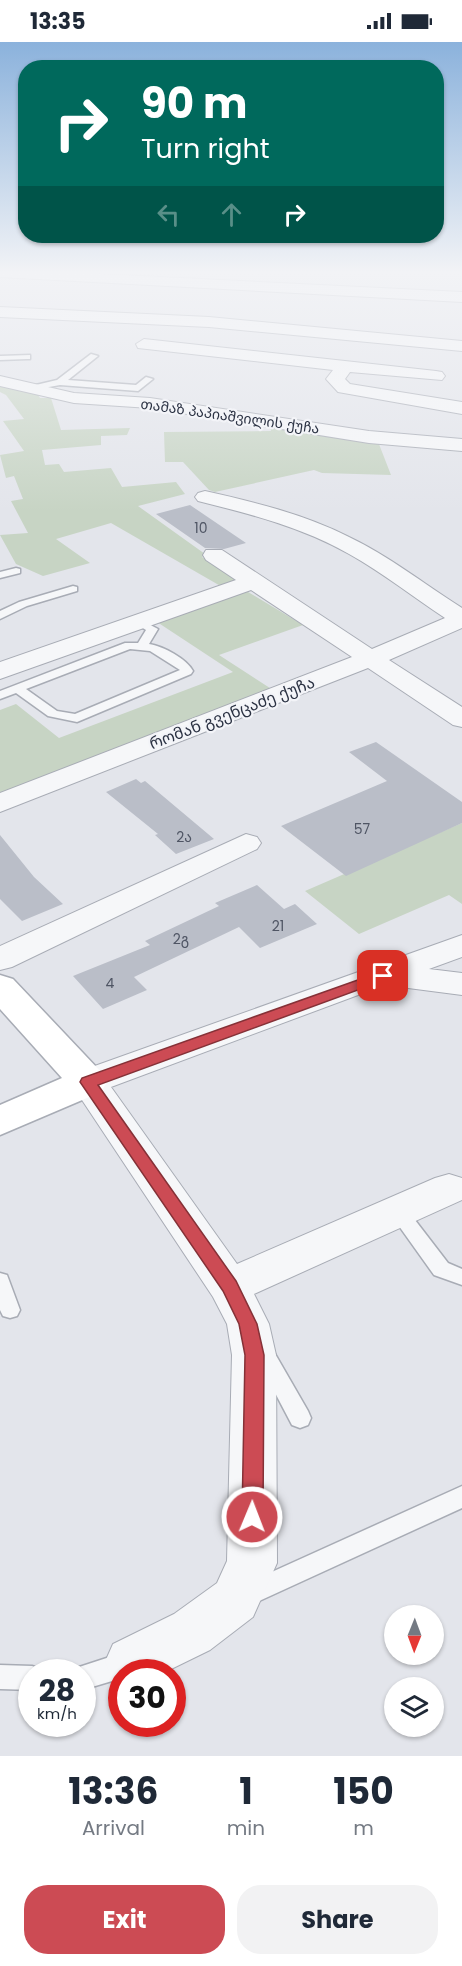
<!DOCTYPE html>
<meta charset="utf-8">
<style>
body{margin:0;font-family:Poppins,"Noto Sans Georgian",sans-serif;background:#f2f2f3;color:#1f2937;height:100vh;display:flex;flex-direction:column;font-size:22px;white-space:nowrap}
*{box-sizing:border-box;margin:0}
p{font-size:20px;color:#747a83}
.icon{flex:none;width:33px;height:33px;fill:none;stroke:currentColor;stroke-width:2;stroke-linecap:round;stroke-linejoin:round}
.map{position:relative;height:1714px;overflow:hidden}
.panel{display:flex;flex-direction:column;background:#fff;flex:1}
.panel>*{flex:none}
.hud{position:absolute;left:18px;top:18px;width:426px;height:183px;border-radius:24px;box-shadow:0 2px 4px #0004;background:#00695c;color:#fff;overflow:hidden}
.needle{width:39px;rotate:181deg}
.buttons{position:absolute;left:384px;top:1563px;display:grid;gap:12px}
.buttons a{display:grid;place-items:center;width:60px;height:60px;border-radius:50%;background:#fff;box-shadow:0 2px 4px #0004;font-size:30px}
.speed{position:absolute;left:18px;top:1617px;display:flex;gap:12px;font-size:30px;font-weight:700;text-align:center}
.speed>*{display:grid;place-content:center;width:78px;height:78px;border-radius:50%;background:#fff;box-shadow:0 2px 4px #0004;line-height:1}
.speed small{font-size:15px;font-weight:400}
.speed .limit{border:9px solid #d22;background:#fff;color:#111}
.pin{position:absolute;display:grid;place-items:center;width:51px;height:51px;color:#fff;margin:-26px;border-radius:12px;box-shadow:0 3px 9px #0006}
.me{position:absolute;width:66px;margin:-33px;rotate:1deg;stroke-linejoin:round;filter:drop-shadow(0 0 4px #0008)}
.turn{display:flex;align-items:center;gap:21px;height:126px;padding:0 24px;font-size:27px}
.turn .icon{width:78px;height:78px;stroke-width:2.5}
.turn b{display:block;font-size:42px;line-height:51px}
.lanes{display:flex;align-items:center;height:57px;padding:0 24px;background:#0003;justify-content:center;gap:30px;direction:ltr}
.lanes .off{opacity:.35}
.eta{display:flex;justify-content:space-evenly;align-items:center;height:102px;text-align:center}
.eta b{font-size:36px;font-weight:700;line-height:42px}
.primary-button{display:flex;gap:12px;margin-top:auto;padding:12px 24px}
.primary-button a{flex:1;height:69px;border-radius:24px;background:#cc4b54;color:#fff;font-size:24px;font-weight:700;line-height:69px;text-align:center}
.primary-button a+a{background:#f2f2f3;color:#1f2937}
.status{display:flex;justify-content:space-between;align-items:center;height:42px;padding:0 30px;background:#fff;direction:ltr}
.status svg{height:16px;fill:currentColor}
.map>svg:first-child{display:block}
.green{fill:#c7d4c4}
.building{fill:#babec8}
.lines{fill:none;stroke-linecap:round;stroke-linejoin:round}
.lane-casing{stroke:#a8acb5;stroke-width:3}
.street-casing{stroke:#a8acb5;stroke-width:2}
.secondary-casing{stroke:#a8acb5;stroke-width:3}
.lane{fill:#f6f7f9;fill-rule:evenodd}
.street{fill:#f6f7f9;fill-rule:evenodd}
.secondary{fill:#fff;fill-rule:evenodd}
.route{fill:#cc4b54;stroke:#853137;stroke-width:1.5}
.labels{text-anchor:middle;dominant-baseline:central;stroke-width:4.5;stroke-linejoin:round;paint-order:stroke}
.far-street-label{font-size:14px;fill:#2b3243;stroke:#f3f4f8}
.number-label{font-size:14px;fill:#4f5564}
.street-label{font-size:16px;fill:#2b3243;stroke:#f3f4f8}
</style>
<div class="status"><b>13:35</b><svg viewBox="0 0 49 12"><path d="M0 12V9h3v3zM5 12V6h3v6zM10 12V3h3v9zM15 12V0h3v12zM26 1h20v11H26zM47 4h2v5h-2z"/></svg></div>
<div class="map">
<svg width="462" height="1714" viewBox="0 0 462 1714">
<rect width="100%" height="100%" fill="#e3e5eb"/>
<!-- green -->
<path class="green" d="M 0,341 L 36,350 L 40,356 L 51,356 L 61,388 L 130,386 L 127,393 L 101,394 L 101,403 L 42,408 L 45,423 L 59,422 L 64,430 L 111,426 L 122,445 L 176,440 L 185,452 L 138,464 L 205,512 L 202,515 L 240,540 L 224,546 L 111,481 L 56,497 L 90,521 L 43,534 L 16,522 L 0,493 L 28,491 L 11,459 L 23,457 L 14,434 L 6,436 L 0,413 L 24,409 L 3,379 L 24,377 L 6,353 L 0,350 Z
M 270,385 L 377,397 L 391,433 L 322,431 L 314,428 L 215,450 L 209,448 L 183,420 L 165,420 L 164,390 L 271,389 Z
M 243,547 L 303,583 L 219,613 L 273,648 L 0,754 L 0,668 L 16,662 L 59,696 L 233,630 L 154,578 Z
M 462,781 L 462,862 L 449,853 L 359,892 L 305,849 Z"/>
<!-- building -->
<path class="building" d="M 190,463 L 246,501 L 224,507 L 205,506 L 156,472 Z
M 376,700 L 462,760 L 462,781 L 346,834 L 281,784 L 387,739 L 349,710 Z
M 136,737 L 141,741 L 145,739 L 214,797 L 176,812 L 155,793 L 158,792 L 106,750 Z
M 0,793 L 34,835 L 63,862 L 22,879 L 0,857 Z
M 257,843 L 284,867 L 295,862 L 317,882 L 260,906 L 239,885 L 134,935 L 147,948 L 103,967 L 73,934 L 150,903 L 145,899 L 219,864 L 215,861 Z"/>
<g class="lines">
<defs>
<path id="lane" d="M 91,312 L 98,314 L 68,338 L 136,343 L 146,335 L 153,337 L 138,349 L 60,343 L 27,349 L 23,346 L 57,338 Z
M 30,313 L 30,317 L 27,317 L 0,318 L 0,314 Z
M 16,526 L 20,527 L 20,531 L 0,536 L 0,530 Z
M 73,544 L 77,545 L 77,549 L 27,564 L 0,577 L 0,569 L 19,560 Z
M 139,577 L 158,587 L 149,602 C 163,604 187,617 193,629 L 191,632 L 77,680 L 48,674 L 16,651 L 0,657 L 0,649 L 125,601 L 138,601 L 146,588 L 133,580 ZM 130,607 L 150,609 L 180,628 L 75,672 L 57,669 L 26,647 Z
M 398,1163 L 405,1165 L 448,1221 L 462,1227 L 462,1243 L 434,1233 L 389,1170 L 391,1165 Z
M 0,1231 L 7,1233 L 20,1268 L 17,1274 L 10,1276 L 3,1274 L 0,1268 Z
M 267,1307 L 274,1310 L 308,1369 L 311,1376 L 308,1383 L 300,1386 L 292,1383 L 260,1322 L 257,1316 L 260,1310 Z
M 462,1444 L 462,1466 L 257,1560 L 249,1564 L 241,1560 L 237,1552 L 241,1544 Z
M 128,1609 L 137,1612 L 140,1621 L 137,1630 L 122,1630 L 122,1636 L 82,1648 L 82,1630 L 72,1630 L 73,1627 Z
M 0,1623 L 32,1624 L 41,1627 L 42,1630 L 32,1630 L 32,1648 L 0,1647 Z"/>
<path id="street" d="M 0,230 L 60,230 L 462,250 L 462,260 L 0,235 Z
M 0,265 L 209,275 L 462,299 L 462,309 L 209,285 L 0,275 Z
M 144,297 L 436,329 L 442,330 L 445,334 L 442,338 L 350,330 L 345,337 L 350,342 L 462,360 L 462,372 L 338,350 L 326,337 L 333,328 L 138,306 L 136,302 Z
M 0,334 L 74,351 L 150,356 L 369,389 L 462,397 L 462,409 L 369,401 L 150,366 L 74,361 L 0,344 Z
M 205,449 C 254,460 304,472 349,495 C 389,514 424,542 462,566 L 462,586 L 389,618 L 462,665 L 462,685 L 453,683 L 368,626 L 0,770 L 0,751 L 352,615 L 251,548 L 0,637 L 0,620 L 236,538 L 206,518 L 203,513 L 206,508 L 222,508 L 372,607 L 445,576 C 413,555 383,531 349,512 C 302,485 250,472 198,459 L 195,455 L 198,451 Z
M 246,792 L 257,795 L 261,801 L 257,807 L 12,925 L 0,928 L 0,904 Z
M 462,893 L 462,915 L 429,927 L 462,931 L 462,953 L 385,943 L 111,1045 L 237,1222 L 435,1136 L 449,1132 L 462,1136 L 462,1158 L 254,1252 L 269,1282 L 276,1313 L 277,1521 L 253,1575 L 210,1608 L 165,1630 L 122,1630 L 122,1642 L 113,1638 L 105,1620 L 113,1602 L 174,1572 L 217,1541 L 227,1519 L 232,1313 L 227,1282 L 213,1255 L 70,1040 L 75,1031 Z"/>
<path id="secondary" d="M 0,933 L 13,937 L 101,1030 L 107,1040 L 101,1050 L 0,1093 L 0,1063 L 62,1036 L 0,967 Z"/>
</defs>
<!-- lane casing -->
<use href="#lane" class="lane-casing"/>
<!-- street casing -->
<use href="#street" class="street-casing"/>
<!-- secondary casing -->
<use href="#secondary" class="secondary-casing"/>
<!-- lane -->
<use href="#lane" class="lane"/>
<!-- street -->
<use href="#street" class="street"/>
<!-- secondary -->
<use href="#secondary" class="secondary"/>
</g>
<!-- sky -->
<linearGradient id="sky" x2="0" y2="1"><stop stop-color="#8bb2dc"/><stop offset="0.49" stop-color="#f2f3f6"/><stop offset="1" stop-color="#f2f3f6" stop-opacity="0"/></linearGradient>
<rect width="462" height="470" fill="url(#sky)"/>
<!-- route -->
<path class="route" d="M 383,929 L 388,930 L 390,934 L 388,937 L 98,1043 L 236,1239 L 257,1282 L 264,1313 L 263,1475 L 260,1482 L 252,1484 L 245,1482 L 242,1475 L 245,1313 L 239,1282 L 223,1249 L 80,1040 L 82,1036 Z"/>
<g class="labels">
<!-- far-street labels -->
<g class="far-street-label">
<text transform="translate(230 374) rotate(8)">თამაზ პაპიაშვილის ქუჩა</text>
</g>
<!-- number labels -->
<g class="number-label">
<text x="201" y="486">10</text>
<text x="362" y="787">57</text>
<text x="184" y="795">2ა</text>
<text x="278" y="884">21</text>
<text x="181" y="897">2გ</text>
<text x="110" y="941">4</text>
</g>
<!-- street labels -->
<g class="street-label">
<text transform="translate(232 671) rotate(-21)">რომან გვენცაძე ქუჩა</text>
</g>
</g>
</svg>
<div class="buttons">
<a><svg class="needle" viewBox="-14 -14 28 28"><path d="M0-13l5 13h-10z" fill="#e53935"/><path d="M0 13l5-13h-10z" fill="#747a83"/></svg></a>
<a><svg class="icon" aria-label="layers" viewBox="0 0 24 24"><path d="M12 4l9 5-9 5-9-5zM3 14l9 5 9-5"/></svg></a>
</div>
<div class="speed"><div>28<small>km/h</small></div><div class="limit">30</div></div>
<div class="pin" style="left:383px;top:934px;background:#d93025"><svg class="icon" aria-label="arrive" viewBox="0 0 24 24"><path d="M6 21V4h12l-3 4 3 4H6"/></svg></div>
<svg class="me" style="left:252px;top:1475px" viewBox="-20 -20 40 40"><circle r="17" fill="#cc4b54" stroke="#fff" stroke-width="3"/><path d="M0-11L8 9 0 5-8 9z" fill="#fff"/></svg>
<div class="hud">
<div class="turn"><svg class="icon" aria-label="right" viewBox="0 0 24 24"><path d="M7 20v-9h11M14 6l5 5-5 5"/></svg><div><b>90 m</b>Turn right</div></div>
<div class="lanes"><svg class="icon off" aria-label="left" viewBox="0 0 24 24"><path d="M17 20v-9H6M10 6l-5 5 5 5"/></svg><svg class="icon off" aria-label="ahead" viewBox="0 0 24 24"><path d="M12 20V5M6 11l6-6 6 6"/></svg><svg class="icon" aria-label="right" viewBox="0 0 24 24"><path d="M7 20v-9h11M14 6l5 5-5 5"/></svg></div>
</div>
</div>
<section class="panel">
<div class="eta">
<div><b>13:36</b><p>Arrival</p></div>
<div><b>1</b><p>min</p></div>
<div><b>150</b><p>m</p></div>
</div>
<div class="primary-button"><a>Exit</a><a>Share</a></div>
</section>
